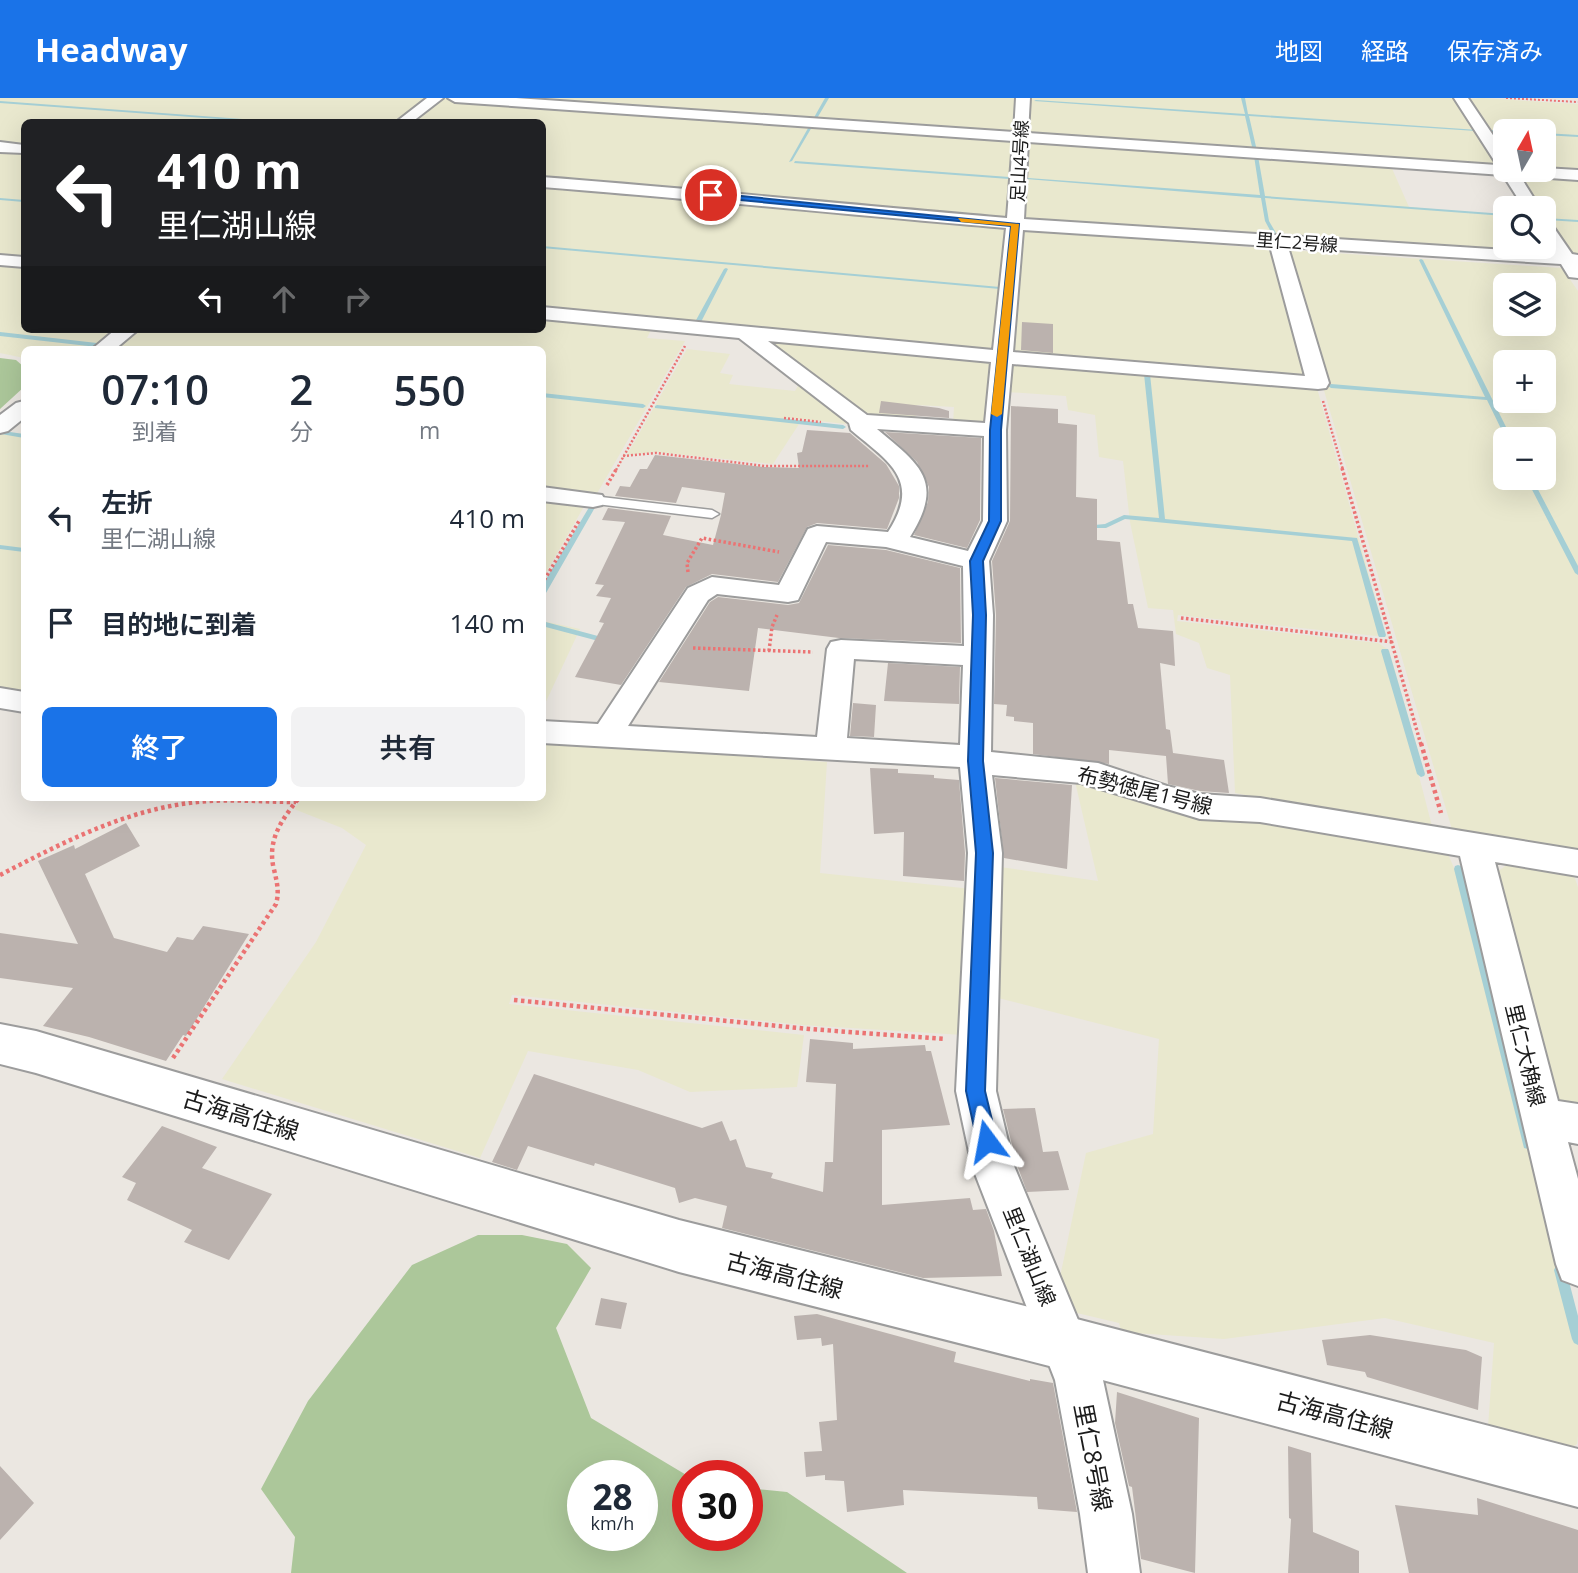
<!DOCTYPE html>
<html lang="ja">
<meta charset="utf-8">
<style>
body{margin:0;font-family:"Open Sans","Noto Sans JP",sans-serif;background:#f2f2f3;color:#1f2937;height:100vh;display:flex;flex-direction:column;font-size:26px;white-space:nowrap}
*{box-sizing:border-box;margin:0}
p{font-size:23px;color:#747a83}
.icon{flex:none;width:38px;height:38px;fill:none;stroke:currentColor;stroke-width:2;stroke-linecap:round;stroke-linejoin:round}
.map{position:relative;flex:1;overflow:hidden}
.panel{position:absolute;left:21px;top:248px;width:525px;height:455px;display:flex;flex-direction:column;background:#fff;border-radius:10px;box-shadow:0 7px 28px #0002}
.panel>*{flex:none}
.guide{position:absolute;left:21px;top:21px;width:525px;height:214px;border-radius:10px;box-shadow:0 7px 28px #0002;background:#202124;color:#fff;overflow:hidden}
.needle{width:46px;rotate:9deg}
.controls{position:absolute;left:1493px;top:21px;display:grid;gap:14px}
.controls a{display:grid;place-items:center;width:63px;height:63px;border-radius:10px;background:#fff;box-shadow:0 7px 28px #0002;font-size:35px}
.speed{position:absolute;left:567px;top:1362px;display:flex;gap:14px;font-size:35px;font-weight:700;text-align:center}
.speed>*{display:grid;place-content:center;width:91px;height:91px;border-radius:50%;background:#fff;box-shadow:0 7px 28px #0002;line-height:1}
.speed small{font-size:18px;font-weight:400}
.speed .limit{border:10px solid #d22;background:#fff;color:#111}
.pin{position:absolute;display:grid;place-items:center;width:60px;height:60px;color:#fff;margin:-30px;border:4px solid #fff;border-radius:50%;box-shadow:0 2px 7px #0007}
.me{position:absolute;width:77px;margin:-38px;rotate:347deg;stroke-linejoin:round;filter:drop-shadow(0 0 5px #0008)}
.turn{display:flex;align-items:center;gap:24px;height:147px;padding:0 21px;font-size:32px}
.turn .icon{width:91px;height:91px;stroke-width:2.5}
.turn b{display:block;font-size:49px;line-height:60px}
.lanes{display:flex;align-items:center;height:66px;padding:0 21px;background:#0003;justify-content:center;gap:35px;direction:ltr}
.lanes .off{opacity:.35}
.eta{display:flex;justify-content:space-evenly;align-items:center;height:119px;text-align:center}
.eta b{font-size:42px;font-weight:600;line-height:49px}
.cta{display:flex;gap:14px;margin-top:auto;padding:14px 21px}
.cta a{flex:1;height:80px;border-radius:10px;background:#1a73e8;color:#fff;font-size:28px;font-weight:600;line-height:80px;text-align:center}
.cta a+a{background:#f2f2f3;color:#1f2937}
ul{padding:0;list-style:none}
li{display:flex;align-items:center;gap:21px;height:105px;padding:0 21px}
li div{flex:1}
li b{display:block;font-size:26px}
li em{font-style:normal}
header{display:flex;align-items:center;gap:42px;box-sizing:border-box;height:98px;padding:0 35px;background:#1a73e8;color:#fff}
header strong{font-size:33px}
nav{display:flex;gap:38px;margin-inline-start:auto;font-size:24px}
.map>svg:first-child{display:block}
.farmland{fill:#e9e8ce;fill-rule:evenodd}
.forest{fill:#acc79a;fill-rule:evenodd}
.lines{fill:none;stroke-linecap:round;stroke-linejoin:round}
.stream{fill:#a5cfd5;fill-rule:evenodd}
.building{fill:#bbb2ae}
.service-casing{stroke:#9c9c9c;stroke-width:3}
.minor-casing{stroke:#9c9c9c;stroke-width:4}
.tertiary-casing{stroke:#9c9c9c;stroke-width:4}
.path-far3{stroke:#eb7373;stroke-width:2;stroke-dasharray:2 2;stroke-linecap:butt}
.path-far2{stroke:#eb7373;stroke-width:2.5;stroke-dasharray:2 2;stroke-linecap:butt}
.path-far1{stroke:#eb7373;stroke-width:3.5;stroke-dasharray:2.5 2.5;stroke-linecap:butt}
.path{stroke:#eb7373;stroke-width:4.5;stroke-dasharray:3.5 3.5;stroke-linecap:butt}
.service{fill:#fff;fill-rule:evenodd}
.minor{fill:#fff;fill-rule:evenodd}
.tertiary{fill:#fff;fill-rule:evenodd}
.route{fill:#1a73e8;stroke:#114b97;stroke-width:2}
.slow{fill:#f59e0b}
.labels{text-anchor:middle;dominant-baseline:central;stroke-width:5;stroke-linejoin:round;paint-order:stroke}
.far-street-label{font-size:18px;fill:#1b1b1b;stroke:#fff}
.street-label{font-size:21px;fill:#1b1b1b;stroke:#fff}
.near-street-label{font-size:24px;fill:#1b1b1b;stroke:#fff}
</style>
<header>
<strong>Headway</strong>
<nav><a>地図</a><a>経路</a><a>保存済み</a></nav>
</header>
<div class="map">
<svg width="1578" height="1475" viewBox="0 0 1578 1475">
<rect width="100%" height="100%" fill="#ebe7e1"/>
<!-- farmland -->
<path class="farmland" d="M 0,0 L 429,0 L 395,24 L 24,24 L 24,49 L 0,48 Z
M 445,0 L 1015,42 L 1009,121 L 543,82 L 542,24 L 408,24 L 438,2 Z
M 477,0 L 1018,0 L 1015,37 Z
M 1027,0 L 1457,0 L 1502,69 L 1026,37 Z
M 1482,0 L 1578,6 L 1578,76 L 1544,72 L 1544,33 L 1505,33 L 1505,58 L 1468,1 Z
M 1025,41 L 1390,66 L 1409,109 L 1505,117 L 1505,149 L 1544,149 L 1544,133 L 1559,157 L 1021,124 Z
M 0,51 L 24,53 L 22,55 L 24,56 L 24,161 L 0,159 Z
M 1516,76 L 1578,80 L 1578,161 L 1570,158 L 1544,118 L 1544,110 L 1538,110 Z
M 542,86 L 813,110 L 812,113 L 818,114 L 820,111 L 912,120 L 913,124 L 919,124 L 922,120 L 1006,129 L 1009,132 L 998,254 L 543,211 Z
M 1023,130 L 1271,144 L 1274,149 L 1137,141 L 1276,151 L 1313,279 L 1010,256 Z
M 1287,152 L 1562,170 L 1578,193 L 1578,755 L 1453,735 L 1323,289 L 1328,286 ZM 1505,187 L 1544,187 L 1544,226 L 1505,226 ZM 1505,264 L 1544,264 L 1544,303 L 1505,303 ZM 1505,341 L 1544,341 L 1544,380 L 1505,380 Z
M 0,164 L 24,166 L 24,231 L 122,231 L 94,252 L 24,252 L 24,260 L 0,255 Z
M 543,217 L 653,228 L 647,240 L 685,243 L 595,399 L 543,392 L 543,365 L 546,359 L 542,358 L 542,252 L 107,252 L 134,231 L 542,231 Z
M 766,239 L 997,262 L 992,326 L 953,326 L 954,309 L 917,307 L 915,324 L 863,320 L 759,243 Z
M 687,251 L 730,256 L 720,275 L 733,277 L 729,286 L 795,293 L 802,281 L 852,319 L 846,326 L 783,319 L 801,323 L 773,366 L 655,354 L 627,357 Z
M 1009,265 L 1317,290 L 1386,539 L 1178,517 L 1177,523 L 1378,545 L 1389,552 L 1425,678 L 1419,678 L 1433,732 L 1235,695 L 1230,577 L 1207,570 L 1199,545 L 1176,536 L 1173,512 L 1148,510 L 1130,424 L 1123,363 L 1099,359 L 1095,317 L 1068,312 L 1066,298 L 1007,294 Z
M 4,334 L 24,336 L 24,597 L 0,594 L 0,335 Z
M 543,400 L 586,405 L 543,480 Z
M 543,523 L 580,531 L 543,610 L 542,523 Z
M 543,645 L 827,664 L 820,775 L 972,791 L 963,937 L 802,927 L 512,897 L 509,906 L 804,937 L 797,989 L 690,994 L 638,972 L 528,953 L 480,1060 L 222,981 L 316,844 L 366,747 L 342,730 L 294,711 L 303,700 L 542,700 Z
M 1074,679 L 1294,730 L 1448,756 L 1454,770 L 1460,770 L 1578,1227 L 1578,1338 L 1577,1346 L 1568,1352 L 1488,1329 L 1494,1245 L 1385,1220 L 1224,1241 L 1134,1235 L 1121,1232 L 1119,1225 L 1077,1215 L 1060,1179 L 1086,1055 L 1153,1036 L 1159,941 L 994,899 L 993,768 L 1098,783 Z
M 1508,766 L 1571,770 L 1578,789 L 1578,1019 L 1557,1015 L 1497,774 Z"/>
<!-- forest -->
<path class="forest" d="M 0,260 L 16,262 L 24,269 L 24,289 L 0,311 Z
M 478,1137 L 522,1137 L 567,1146 L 591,1170 L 556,1230 L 591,1320 L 688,1378 L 688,1437 L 747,1437 L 747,1390 L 787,1394 L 907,1475 L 291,1475 L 295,1439 L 261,1391 L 308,1303 L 412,1167 ZM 583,1377 L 642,1377 L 642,1437 L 583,1437 Z"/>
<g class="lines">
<!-- stream -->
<path class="stream" d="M 825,0 L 829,0 L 792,63 L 789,64 Z
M 1241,0 L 1245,0 L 1248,16 L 1478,32 L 1476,33 L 1249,18 L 1257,53 L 1255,54 L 1253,53 L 1245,18 L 1034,3 L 1036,2 L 1245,16 Z
M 0,3 L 270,23 L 272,24 L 261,24 L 0,5 Z
M 1490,32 L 1505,33 L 1506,33 L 1505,33 L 1505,35 L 1489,34 Z
M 1544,35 L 1578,37 L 1578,39 L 1544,37 Z
M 1256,57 L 1258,58 L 1265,98 L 1505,116 L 1505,118 L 1265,100 L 1269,123 L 1276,135 L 1274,136 L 1272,136 L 1265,123 L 1261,100 L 1026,81 L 1028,80 L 1260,97 L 1254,58 Z
M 795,63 L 1009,79 L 1011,80 L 1009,81 L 794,65 Z
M 0,100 L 24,102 L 24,104 L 0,102 Z
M 1545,120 L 1578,122 L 1578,124 L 1547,122 Z
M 542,148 L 1000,189 L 1002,190 L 1000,191 L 542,150 Z
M 1421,161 L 1423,162 L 1512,341 L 1506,341 L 1487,302 L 1331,290 L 1328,288 L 1331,286 L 1485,299 L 1419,162 Z
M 726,170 L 728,171 L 701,224 L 696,225 L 695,224 L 724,171 Z
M 0,234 L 97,245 L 100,247 L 97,249 L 0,238 Z
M 112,248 L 129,250 L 132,252 L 110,251 L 110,249 Z
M 1147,274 L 1150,276 L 1165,421 L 1357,440 L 1386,537 L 1385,539 L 1379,539 L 1378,537 L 1352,443 L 1125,421 L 1106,430 L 1084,430 L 1084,428 L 1105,426 L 1124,417 L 1159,420 L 1144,276 Z
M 542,295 L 643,306 L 646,308 L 643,310 L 542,299 Z
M 657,307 L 843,327 L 846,329 L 843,331 L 655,310 L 655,308 Z
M 3,333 L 24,336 L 24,340 L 1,336 L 0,335 Z
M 1526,380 L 1532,380 L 1578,468 L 1578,477 L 1575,475 Z
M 594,404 L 597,406 L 546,495 L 542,497 L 542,488 L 591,406 Z
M 0,447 L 24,450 L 24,454 L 0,451 Z
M 542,523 L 609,541 L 610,543 L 606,545 L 542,528 Z
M 1382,551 L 1388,551 L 1389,553 L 1425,676 L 1424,678 L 1421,679 L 1417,676 L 1381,553 Z
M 1458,767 L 1461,768 L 1462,771 L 1533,1046 L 1532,1050 L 1528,1051 L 1524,1050 L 1523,1046 L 1454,771 L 1455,768 Z
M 1560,1166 L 1564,1168 L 1566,1172 L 1578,1218 L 1578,1247 L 1574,1245 L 1572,1241 L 1554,1172 L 1556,1168 Z"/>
</g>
<!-- building -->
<path class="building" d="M 1022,224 L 1053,226 L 1053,255 L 1021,252 Z
M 881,303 L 939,310 L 949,313 L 949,320 L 879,315 Z
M 1011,308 L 1058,311 L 1058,325 L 1077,327 L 1076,399 L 1097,401 L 1097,442 L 1120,444 L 1128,506 L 1133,506 L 1138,530 L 1173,533 L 1175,568 L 1160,565 L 1166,631 L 1170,632 L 1173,655 L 1224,662 L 1229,695 L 1200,693 L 1168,686 L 1166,658 L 1109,652 L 1109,666 L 1033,656 L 1033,625 L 1014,623 L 1014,619 L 1006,618 L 1007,607 L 994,606 L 996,517 L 992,463 L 1010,423 Z
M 807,332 L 850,335 L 886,366 L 899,388 L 899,400 L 887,431 L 817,425 L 807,429 L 778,484 L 712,476 L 686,489 L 621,587 L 575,579 L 604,525 L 599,524 L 611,500 L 596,498 L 604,487 L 595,486 L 625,424 L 602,422 L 608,410 L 671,418 L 663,437 L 713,447 L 721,417 L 725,395 L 682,389 L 676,405 L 615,398 L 620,388 L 630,389 L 640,371 L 647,371 L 655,357 L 765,369 L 799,370 L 797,355 L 802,354 Z
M 885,334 L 981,340 L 980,422 L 967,450 L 914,437 L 928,404 L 929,389 L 917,364 Z
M 828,447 L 886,452 L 960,470 L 961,545 L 839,540 L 758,530 L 749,593 L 659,584 L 710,504 L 718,499 L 788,507 L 799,505 Z
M 888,565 L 960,569 L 959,606 L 884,603 Z
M 853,605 L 876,607 L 874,639 L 850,638 Z
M 870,670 L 898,671 L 898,675 L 934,677 L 934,680 L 959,682 L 965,755 L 964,783 L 903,778 L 904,734 L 874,736 Z
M 995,680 L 1072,687 L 1067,771 L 1004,760 Z
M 126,725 L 140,748 L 85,776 L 114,840 L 167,854 L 177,839 L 193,842 L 203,828 L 249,836 L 186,938 L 183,937 L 166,963 L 89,939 L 43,928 L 73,890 L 0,880 L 0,835 L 78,846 L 38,763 L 74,747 L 75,751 Z
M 810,941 L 853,945 L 853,951 L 925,947 L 926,953 L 931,953 L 950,1027 L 882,1032 L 882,1107 L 970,1100 L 973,1112 L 986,1111 L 994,1133 L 1002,1178 L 923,1180 L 722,1130 L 727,1108 L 695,1100 L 679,1105 L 675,1090 L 595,1065 L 594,1068 L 528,1048 L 517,1072 L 492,1064 L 534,976 L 702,1030 L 722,1023 L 730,1043 L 736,1041 L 746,1069 L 773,1075 L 771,1080 L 823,1094 L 825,1064 L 833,1064 L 836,986 L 806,984 Z
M 1035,1010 L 1043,1054 L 1058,1053 L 1069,1092 L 1027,1094 L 1017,1067 L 1003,1011 Z
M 162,1028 L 217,1049 L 202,1070 L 272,1096 L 229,1162 L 184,1144 L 192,1132 L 127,1102 L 136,1085 L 122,1079 Z
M 601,1200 L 627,1205 L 621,1231 L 595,1227 Z
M 817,1216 L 956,1254 L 954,1264 L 1030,1283 L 1030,1281 L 1053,1285 L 1077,1414 L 1038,1411 L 1037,1399 L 903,1392 L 904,1407 L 847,1414 L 844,1383 L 825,1382 L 825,1377 L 806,1379 L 804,1354 L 822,1353 L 819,1324 L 837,1322 L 833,1246 L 822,1248 L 821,1240 L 797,1242 L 794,1218 Z
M 1370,1237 L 1466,1252 L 1482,1259 L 1478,1312 L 1367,1279 L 1365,1274 L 1327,1267 L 1322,1242 Z
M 1117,1294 L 1199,1320 L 1195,1475 L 1141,1461 L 1132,1389 L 1129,1388 L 1115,1325 Z
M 1288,1348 L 1311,1355 L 1313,1434 L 1359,1453 L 1359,1475 L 1288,1475 L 1291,1421 L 1289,1420 Z
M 0,1368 L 34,1405 L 0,1442 Z
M 1477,1400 L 1578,1432 L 1578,1475 L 1409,1475 L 1395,1407 L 1478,1417 Z"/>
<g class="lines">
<defs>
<path id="service" d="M 593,398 L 712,412 L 719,416 L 712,420 L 588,405 L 587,402 Z"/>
<path id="minor" d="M 427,0 L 443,0 L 412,24 L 396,24 Z
M 448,0 L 516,0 L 1014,34 L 1016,0 L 1030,0 L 1028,35 L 1497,67 L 1454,0 L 1468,0 L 1505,55 L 1505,72 L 1544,70 L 1578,72 L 1578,82 L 1520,78 L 1540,110 L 1524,110 L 1503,77 L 1028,44 L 1024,121 L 1553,155 L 1544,140 L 1544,123 L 1550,124 L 1572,156 L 1578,157 L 1578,180 L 1569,179 L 1561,166 L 1288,149 L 1329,285 L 1326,290 L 1318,291 L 1012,266 L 1006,332 L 1007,423 L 989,463 L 993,517 L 991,654 L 1098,665 L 1167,688 L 1200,696 L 1260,700 L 1578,752 L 1578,778 L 1495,764 L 1558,1003 L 1578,1006 L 1578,1046 L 1568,1044 L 1578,1081 L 1578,1188 L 1562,1182 L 1556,1166 L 1460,758 L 1260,724 L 1200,721 L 1081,685 L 992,677 L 1002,755 L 996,993 L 1014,1068 L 1103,1282 L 1132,1416 L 1140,1475 L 1088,1475 L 1080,1416 L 1055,1282 L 972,1068 L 956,993 L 968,755 L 960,669 L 542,645 L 542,623 L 598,626 L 688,490 L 712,479 L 779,487 L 808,431 L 817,428 L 888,434 C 922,382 889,364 851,332 L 849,325 L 739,240 L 542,221 L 542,209 L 993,252 L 1006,130 C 851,117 697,101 542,89 L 542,79 C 698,91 852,107 1007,120 L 1013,43 L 455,4 ZM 1023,132 L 1270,148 L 1305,278 L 1013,254 ZM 768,243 L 991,264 L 985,325 L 867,317 ZM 877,331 L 984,338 L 983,423 L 968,453 L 910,439 C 945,383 920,367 877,331 ZM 826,444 L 886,449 L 963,468 L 964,548 L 841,542 L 831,544 L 827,551 L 817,639 L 628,628 L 708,502 L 717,496 L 788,504 L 798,502 ZM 854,561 L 963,567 L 960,647 L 847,640 Z
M 0,44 L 24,47 L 24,55 L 0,54 Z
M 0,157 L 24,159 L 24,169 L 0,167 Z
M 116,231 L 139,231 L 114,252 L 91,252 Z
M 24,303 L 24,320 L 8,333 L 0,335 L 0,317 L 16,305 Z
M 542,389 L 602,397 L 605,402 L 602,407 L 593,409 L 542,403 Z
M 0,590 L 24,594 L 24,614 L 0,610 Z"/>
<path id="tertiary" d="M 0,926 L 36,933 L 679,1122 L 1065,1218 L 1578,1351 L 1578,1409 L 1065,1272 L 679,1174 L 36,975 L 0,966 Z"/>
</defs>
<!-- service casing -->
<use href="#service" class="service-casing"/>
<!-- minor casing -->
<use href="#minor" class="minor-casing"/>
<!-- tertiary casing -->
<use href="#tertiary" class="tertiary-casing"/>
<!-- path-far3 -->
<path class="path-far3" d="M 1506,0 L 1578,4"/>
<!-- path-far2 -->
<path class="path-far2" d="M 1323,303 L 1343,372
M 784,320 L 821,324
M 623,358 L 656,355 L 765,368 L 869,368
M 616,372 L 685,248"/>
<!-- path-far1 -->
<path class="path-far1" d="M 1342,370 L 1421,647
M 607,387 L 617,370
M 688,474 L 687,465 L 702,440 L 779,454
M 542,486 L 579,423
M 1181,520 L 1393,544
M 693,550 L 813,554
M 769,553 L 772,529 L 777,517"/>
<!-- path -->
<path class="path" d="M 1421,645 L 1441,715
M 0,777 C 60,746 121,714 189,705 C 224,700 261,704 296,704
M 514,902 L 809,931 L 945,941
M 173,960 L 276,806 C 280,792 276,781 273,767 C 268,740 283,720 299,700"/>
<!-- service -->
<use href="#service" class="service"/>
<!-- minor -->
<use href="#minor" class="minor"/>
<!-- tertiary -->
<use href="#tertiary" class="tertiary"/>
</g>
<!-- route -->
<path class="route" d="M 711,95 L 1019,126 L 1001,332 L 1001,423 L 983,463 L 986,517 L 983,663 L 993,755 L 985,993 L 997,1043 L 994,1050 L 987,1053 L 980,1050 L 977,1043 L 966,993 L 976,755 L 968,663 L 973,517 L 970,463 L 989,423 L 990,332 L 1011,128 L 708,99 Z"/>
<!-- slow -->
<path class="slow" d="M 958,120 L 1019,126 L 1002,316 L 997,319 L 991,316 L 1011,128 L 961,124 Z"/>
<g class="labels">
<!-- far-street labels -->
<g class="far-street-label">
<text transform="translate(1019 63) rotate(-87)">足山4号線</text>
<text transform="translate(1297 144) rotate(4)">里仁2号線</text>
</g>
<!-- street labels -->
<g class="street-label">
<text transform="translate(1145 692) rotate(14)">布勢徳尾1号線</text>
<text transform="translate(1526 957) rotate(76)">里仁大桷線</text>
<text transform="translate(1030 1158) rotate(68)">里仁湖山線</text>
</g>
<!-- near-street labels -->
<g class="near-street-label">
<text transform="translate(241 1016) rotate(17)">古海高住線</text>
<text transform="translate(785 1176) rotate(15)">古海高住線</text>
<text transform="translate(1335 1316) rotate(15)">古海高住線</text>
<text transform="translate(1094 1359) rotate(79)">里仁8号線</text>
</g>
</g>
</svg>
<div class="controls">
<a><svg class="needle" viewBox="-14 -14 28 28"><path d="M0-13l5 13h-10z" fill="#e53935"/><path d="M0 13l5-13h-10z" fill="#747a83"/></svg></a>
<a><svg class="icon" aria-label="search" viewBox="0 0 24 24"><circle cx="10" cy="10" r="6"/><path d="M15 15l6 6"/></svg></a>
<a><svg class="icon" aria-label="layers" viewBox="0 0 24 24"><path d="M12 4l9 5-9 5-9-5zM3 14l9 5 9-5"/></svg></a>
<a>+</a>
<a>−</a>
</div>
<div class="speed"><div>28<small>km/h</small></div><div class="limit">30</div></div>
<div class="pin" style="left:711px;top:97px;background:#d93025"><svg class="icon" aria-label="arrive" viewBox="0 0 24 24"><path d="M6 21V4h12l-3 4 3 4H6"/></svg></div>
<svg class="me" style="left:987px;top:1043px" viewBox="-20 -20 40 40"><path d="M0-17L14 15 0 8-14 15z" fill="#1a73e8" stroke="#fff" stroke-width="4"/></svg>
<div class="guide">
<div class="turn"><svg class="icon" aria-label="left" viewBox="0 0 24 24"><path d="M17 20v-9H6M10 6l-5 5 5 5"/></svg><div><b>410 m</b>里仁湖山線</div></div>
<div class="lanes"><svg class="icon" aria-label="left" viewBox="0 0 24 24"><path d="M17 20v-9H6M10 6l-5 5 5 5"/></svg><svg class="icon off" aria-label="ahead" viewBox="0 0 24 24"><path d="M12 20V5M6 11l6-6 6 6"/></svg><svg class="icon off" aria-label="right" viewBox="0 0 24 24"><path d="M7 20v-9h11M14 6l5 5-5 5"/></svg></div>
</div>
<section class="panel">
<div class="eta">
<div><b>07:10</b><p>到着</p></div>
<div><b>2</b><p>分</p></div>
<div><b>550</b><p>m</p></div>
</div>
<ul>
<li><svg class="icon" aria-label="left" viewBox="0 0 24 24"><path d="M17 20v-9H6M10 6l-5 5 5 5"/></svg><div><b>左折</b><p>里仁湖山線</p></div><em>410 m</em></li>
<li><svg class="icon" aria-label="arrive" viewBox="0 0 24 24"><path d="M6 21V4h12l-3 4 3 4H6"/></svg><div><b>目的地に到着</b></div><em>140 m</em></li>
</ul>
<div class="cta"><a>終了</a><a>共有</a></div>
</section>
</div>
